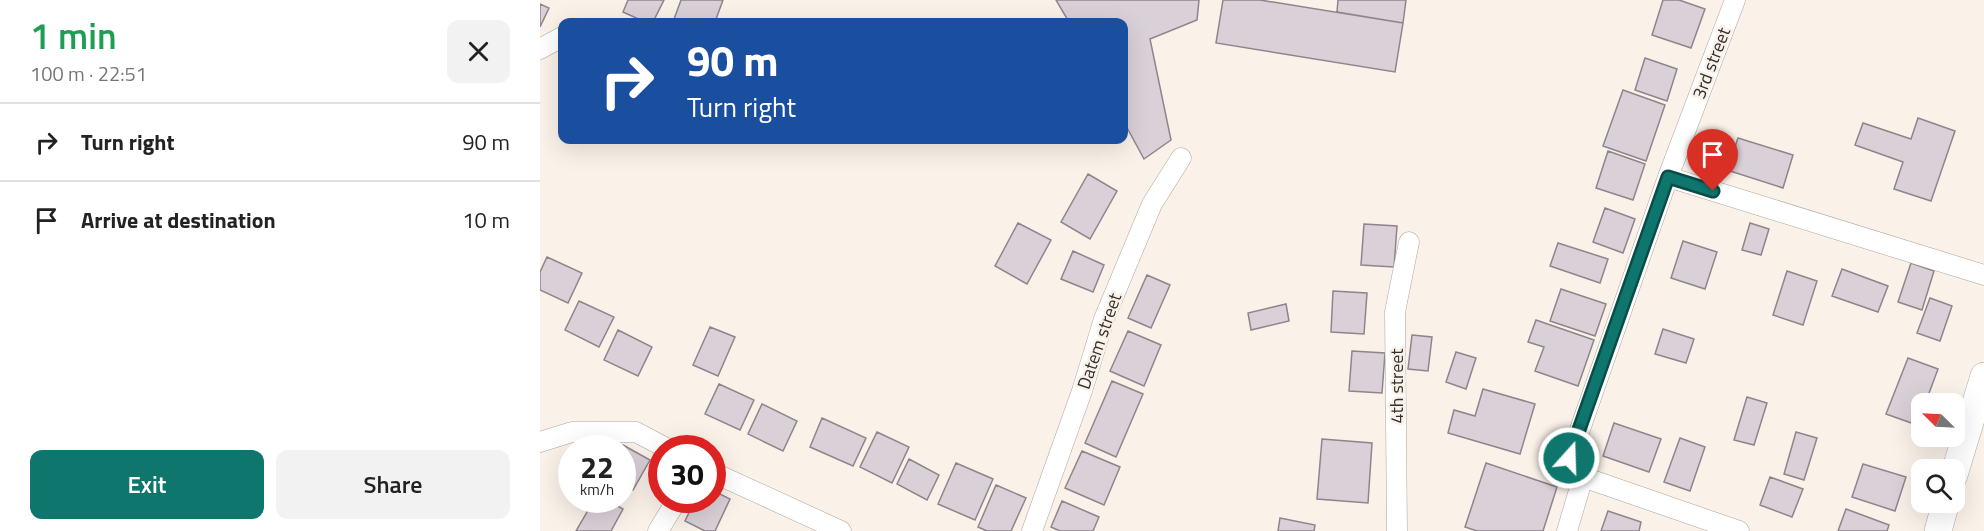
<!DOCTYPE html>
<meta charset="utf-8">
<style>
body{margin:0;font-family:"Titillium Web",sans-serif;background:#f2f2f2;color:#222;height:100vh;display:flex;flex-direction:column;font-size:22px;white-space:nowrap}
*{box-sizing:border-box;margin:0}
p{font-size:20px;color:#767676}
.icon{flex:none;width:33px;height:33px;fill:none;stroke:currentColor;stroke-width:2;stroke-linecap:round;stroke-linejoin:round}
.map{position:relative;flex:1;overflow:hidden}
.side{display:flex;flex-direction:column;background:#fff;width:540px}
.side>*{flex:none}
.hud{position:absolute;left:18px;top:18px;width:570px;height:126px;border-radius:12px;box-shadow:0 6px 24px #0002;background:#1a4fa0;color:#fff;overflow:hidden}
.needle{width:39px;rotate:294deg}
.tools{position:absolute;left:1371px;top:393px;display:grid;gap:12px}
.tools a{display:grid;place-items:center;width:54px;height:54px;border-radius:12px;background:#fff;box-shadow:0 6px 24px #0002;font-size:30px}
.speed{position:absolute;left:18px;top:435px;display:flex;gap:12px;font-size:30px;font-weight:700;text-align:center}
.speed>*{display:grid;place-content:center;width:78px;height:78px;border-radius:50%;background:#fff;box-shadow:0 6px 24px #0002;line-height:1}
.speed small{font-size:15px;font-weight:400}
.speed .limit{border:9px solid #d22;background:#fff;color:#111}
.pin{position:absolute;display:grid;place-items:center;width:51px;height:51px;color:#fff;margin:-62px -26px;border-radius:50% 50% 50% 0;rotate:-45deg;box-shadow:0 0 6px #0007}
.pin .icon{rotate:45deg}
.me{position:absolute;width:66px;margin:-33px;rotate:20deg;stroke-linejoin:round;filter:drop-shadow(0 0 4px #0008)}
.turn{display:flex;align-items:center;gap:21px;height:126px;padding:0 30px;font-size:27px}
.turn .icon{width:78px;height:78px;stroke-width:2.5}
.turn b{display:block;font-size:42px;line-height:51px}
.round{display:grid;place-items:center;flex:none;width:63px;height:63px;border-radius:12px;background:#f2f2f2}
.head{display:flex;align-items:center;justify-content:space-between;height:102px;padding:0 30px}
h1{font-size:36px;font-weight:600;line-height:45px;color:#1e9e55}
.primary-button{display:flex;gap:12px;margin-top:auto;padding:12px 30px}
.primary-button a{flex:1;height:69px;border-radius:12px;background:#0f766e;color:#fff;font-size:24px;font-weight:600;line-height:69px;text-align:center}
.primary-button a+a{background:#f2f2f2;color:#222}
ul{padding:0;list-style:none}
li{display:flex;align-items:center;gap:18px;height:78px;padding:0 30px;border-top:2px solid #e0e0e0}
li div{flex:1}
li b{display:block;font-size:22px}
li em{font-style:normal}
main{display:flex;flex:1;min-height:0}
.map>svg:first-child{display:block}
.building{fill:#dad1d8;stroke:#8e858c;stroke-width:1.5}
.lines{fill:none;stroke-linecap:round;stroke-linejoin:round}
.minor-casing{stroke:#ada59d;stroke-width:21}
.secondary-casing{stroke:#ada59d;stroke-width:28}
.minor{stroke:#fff;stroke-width:20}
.secondary{stroke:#fff;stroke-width:27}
.route-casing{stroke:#0a4d48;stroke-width:15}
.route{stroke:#0f766e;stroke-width:10}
.labels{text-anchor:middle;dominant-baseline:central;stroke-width:5;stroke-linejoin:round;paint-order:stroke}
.street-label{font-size:18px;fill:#322f2b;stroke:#faf1e9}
</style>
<main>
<section class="side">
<div class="head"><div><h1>1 min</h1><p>100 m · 22:51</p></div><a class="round"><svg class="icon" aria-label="close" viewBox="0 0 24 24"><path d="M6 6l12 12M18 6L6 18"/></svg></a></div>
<ul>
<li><svg class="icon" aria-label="right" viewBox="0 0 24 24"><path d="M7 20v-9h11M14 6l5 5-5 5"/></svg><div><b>Turn right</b></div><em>90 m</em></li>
<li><svg class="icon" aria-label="arrive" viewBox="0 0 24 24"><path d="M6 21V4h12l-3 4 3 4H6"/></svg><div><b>Arrive at destination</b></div><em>10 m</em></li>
</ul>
<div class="primary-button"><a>Exit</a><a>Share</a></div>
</section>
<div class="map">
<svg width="1444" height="531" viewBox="0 0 1444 531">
<rect width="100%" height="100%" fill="#faf1e9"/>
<!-- building -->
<path class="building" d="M 88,0 L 124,0 L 113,22 L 105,22 L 83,12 Z
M 141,0 L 183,0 L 175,22 L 133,22 Z
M 516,0 L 659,0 L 657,20 L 610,39 L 631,140 L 604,159 L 584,122 L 584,22 L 529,22 Z
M 683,0 L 720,0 L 863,23 L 855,72 L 676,43 Z
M 798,0 L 866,0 L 863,23 L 797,12 Z
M 1123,0 L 1139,0 L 1165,9 L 1151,48 L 1112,35 Z
M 0,4 L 9,8 L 0,27 Z
M 1105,58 L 1137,69 L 1127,101 L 1095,90 Z
M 1083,90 L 1125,105 L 1106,161 L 1063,146 Z
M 1378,118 L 1415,131 L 1391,201 L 1354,189 L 1363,162 L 1315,145 L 1323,123 L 1371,139 Z
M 1198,138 L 1253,155 L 1243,188 L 1187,170 Z
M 1068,151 L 1105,164 L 1093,200 L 1056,188 Z
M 548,174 L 577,191 L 550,239 L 521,222 Z
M 1065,208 L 1095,219 L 1083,253 L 1053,242 Z
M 478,223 L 511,240 L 487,284 L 455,266 Z
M 1210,223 L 1229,229 L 1221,255 L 1202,250 Z
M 824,224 L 857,226 L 854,267 L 821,265 Z
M 1143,241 L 1177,252 L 1165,289 L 1131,278 Z
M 1018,243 L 1068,259 L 1060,283 L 1010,266 Z
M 533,251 L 564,265 L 553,292 L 521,279 Z
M 7,257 L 42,273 L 28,303 L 0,290 L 0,272 Z
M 1371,263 L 1394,271 L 1382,310 L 1358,302 Z
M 1302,269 L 1348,286 L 1338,312 L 1292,296 Z
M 1247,271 L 1277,281 L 1263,325 L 1233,315 Z
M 607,275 L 630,285 L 611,328 L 588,318 Z
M 1021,289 L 1066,304 L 1055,336 L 1010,321 Z
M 793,291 L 827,293 L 824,334 L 791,332 Z
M 1390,298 L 1412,306 L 1400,341 L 1377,333 Z
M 39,301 L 74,317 L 59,347 L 25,330 Z
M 746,304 L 749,321 L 711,330 L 708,313 Z
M 996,320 L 1054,340 L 1038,386 L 995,371 L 1004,347 L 988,342 Z
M 170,327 L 195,337 L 178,376 L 153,365 Z
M 1123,329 L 1154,339 L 1146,363 L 1115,354 Z
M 78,330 L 112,347 L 98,376 L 64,360 Z
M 588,331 L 621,345 L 604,386 L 570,371 Z
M 872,335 L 892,337 L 888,371 L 868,369 Z
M 812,351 L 845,353 L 842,393 L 809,391 Z
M 916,352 L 936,358 L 926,389 L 906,382 Z
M 1368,358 L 1398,369 L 1385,404 L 1382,404 L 1382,412 L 1377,425 L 1346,414 Z
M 572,381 L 603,394 L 576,457 L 545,443 Z
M 179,384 L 214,400 L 200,430 L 165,414 Z
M 943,389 L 995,404 L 980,454 L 908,433 L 914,410 L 935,416 Z
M 1207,397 L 1227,403 L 1214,445 L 1194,440 Z
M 222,404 L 257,421 L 243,451 L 208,434 Z
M 282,418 L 326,438 L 313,466 L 270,447 Z
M 1074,423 L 1121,439 L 1109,472 L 1063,456 Z
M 337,432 L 369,447 L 352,483 L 320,467 Z
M 1256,432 L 1277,438 L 1264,480 L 1244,474 Z
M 1140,438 L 1165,447 L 1150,491 L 1124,482 Z
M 782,439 L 832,443 L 828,503 L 777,499 Z
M 83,445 L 110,460 L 93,490 L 82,484 L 81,448 Z
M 542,451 L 580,467 L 564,505 L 525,488 Z
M 32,454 L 32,483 L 19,476 Z
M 369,459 L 399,475 L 387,500 L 357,484 Z
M 416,463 L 453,479 L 435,520 L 398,504 Z
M 946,463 L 1017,487 L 1003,531 L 937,531 L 925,527 Z
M 1323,464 L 1366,477 L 1355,511 L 1312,497 Z
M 1230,477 L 1263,489 L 1252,517 L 1220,505 Z
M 456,485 L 486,498 L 471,531 L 447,531 L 438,527 Z
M 172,490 L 190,499 L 175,531 L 165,531 L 145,521 L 155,500 L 172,500 Z
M 54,500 L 67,500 L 83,509 L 71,531 L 36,531 Z
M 522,501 L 559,517 L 553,531 L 520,531 L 511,527 Z
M 1306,509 L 1349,525 L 1347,531 L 1298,531 Z
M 1068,511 L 1101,522 L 1099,531 L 1061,531 Z
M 740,518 L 775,525 L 774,531 L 738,531 Z"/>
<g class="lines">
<defs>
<path id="minor" d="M 1195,0 L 1128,177 L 1030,458 L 1043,477 L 1199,531
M 0,49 L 22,37
M 1128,177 L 1444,275
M 0,442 L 32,432 L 96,432 L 126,448
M 172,472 L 301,531
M 118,531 L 137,500
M 492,531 L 542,391 L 564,319 L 612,204 L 641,158
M 857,531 L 855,312 L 869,242
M 1027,531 L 1043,477"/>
<path id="secondary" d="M 1414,475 L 1444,376
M 1398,531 L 1406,502"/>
</defs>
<!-- minor casing -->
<use href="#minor" class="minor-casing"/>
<!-- secondary casing -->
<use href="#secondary" class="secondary-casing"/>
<!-- minor -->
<use href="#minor" class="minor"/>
<!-- secondary -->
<use href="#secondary" class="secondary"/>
</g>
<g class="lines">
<defs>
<path id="route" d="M 1029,458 L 1128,177 L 1173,191"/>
</defs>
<!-- route casing -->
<use href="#route" class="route-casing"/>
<!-- route -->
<use href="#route" class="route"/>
</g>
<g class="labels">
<!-- street labels -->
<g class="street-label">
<text transform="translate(1171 63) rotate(-69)">3rd street</text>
<text transform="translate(559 341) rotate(-71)">Datem street</text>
<text transform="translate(856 386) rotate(-90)">4th street</text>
</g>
</g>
</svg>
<div class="tools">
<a><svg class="needle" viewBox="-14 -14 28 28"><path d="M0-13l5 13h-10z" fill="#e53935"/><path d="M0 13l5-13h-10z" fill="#767676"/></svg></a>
<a><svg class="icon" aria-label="search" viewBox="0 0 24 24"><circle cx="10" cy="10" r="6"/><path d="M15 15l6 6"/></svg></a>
</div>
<div class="speed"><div>22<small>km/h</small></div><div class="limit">30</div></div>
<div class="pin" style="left:1173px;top:191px;background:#d93025"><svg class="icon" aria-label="arrive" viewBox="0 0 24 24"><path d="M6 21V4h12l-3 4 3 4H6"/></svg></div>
<svg class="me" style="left:1029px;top:458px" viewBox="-20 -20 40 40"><circle r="17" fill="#0f766e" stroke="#fff" stroke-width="3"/><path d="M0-11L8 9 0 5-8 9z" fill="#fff"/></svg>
<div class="hud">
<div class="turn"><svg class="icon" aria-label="right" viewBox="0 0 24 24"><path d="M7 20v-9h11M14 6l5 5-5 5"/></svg><div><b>90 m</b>Turn right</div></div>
</div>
</div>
</main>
